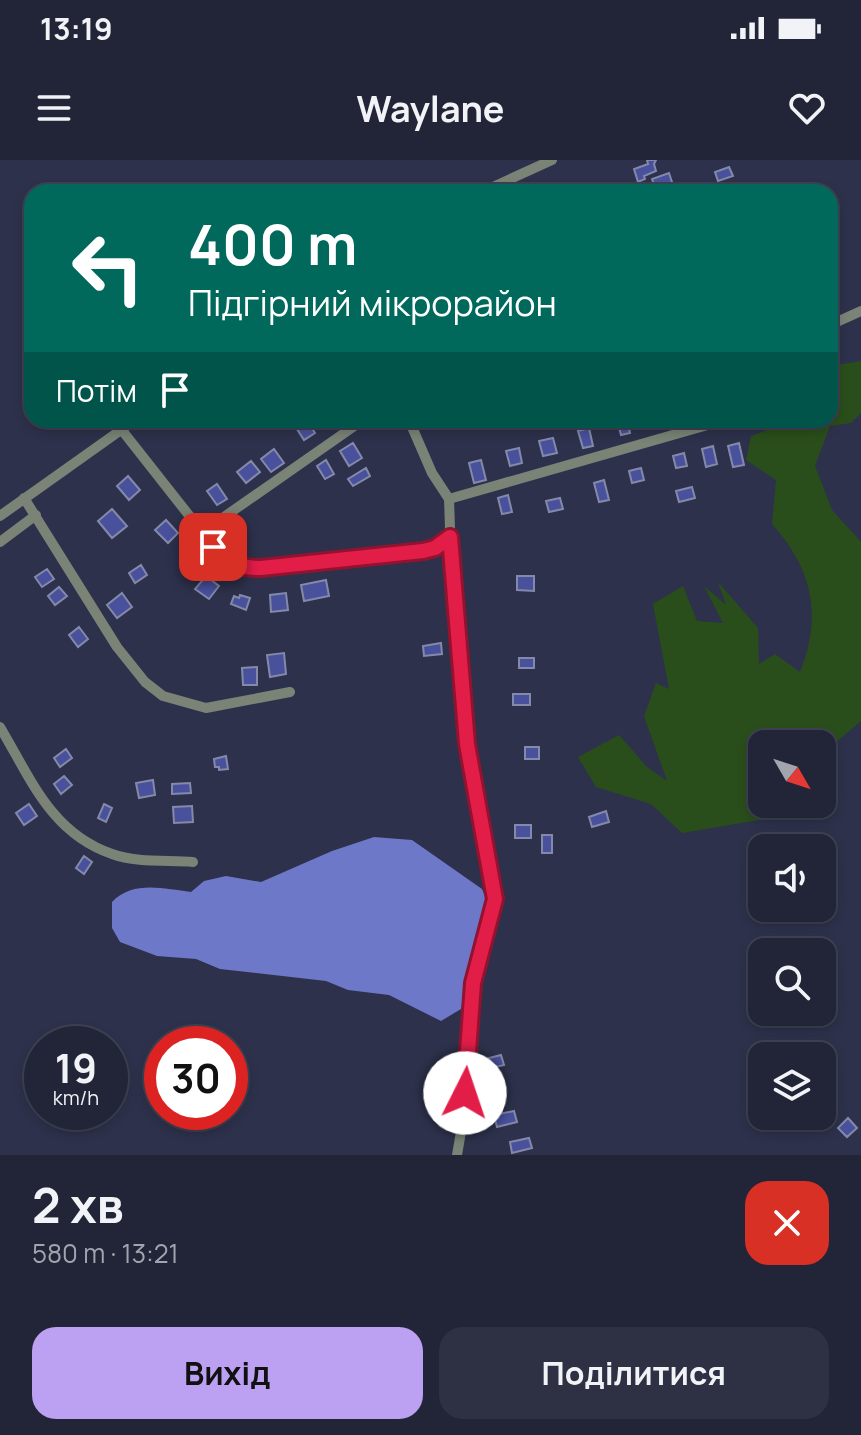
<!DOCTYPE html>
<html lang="uk">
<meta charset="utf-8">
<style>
body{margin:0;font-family:Manrope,sans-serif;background:#2e3143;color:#f1f3f6;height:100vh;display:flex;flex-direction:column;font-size:30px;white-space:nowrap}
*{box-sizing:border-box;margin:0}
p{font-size:26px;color:#a2a5ae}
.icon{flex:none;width:44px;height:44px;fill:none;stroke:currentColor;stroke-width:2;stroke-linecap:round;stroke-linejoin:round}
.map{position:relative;height:995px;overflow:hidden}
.details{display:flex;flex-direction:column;background:#222538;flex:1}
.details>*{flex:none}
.guide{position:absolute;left:24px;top:24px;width:814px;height:244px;border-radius:24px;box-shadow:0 4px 12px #0003,0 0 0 2px #3f4253;background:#00695c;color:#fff;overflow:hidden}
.needle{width:52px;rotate:129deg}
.tools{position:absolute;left:748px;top:570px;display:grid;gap:16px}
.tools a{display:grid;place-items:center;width:88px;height:88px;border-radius:16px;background:#222538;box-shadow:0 4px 12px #0003,0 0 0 2px #3f4253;font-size:40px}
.speed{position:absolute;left:24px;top:866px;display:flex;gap:16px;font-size:40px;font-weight:700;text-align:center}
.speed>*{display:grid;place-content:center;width:104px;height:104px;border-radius:50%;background:#222538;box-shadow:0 4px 12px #0003,0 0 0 2px #3f4253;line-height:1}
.speed small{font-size:20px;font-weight:400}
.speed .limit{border:12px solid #d22;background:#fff;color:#111}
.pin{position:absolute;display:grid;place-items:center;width:68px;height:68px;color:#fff;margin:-34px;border-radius:16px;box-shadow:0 4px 12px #0006}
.me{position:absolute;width:88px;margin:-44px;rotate:4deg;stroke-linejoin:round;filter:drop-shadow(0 0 6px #0008)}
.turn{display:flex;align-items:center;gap:28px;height:168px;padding:0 32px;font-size:36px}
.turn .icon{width:104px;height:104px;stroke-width:2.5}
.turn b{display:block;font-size:56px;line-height:68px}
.then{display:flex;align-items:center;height:76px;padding:0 32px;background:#0003;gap:16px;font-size:30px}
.round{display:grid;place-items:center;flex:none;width:84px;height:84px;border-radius:24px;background:#2e3143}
.headline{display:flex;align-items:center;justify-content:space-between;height:136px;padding:0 32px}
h1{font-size:48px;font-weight:700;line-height:60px}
.cta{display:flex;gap:16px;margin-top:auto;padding:16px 32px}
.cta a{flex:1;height:92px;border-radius:24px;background:#bca0f2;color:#111;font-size:32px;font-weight:700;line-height:92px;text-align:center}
.cta a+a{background:#2e3143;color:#f1f3f6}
.status{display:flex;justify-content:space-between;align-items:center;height:56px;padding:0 40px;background:#222538;direction:ltr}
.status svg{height:22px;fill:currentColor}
header{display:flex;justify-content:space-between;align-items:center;height:104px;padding:0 32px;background:#222538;font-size:36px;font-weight:700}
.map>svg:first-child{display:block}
.green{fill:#2a4e1b}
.water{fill:#6d78c8}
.building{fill:#49519d;stroke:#8389a8;stroke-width:2}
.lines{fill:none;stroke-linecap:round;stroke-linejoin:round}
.minor{stroke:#7a8376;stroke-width:10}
.route-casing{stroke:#92132f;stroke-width:20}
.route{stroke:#e11d48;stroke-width:14}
</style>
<div class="status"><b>13:19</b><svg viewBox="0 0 49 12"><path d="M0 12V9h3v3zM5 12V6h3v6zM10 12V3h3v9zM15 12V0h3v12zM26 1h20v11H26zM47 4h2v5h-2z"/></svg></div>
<header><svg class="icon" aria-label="menu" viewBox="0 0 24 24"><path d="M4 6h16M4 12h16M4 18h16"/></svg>Waylane<svg class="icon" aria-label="heart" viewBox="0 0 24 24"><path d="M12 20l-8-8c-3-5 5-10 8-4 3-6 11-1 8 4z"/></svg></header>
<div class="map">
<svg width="861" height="995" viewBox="0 0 861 995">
<rect width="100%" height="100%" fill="#2d314b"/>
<!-- green -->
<path class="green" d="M 861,201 L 861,253 L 851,263 L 830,266 L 815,306 L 832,350 L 861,382 L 861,561 L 822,594 L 822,584 L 762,584 L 762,644 L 774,644 L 759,660 L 682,673 L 651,644 L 596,627 L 578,597 L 619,575 L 647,607 L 667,621 L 644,556 L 656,523 L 669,529 L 653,444 L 683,426 L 697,461 L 723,463 L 704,426 L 726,445 L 718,422 L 758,468 L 759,504 L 775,494 L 800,512 C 823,454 812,409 772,364 L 776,320 L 746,300 L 751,276 L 794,260 L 830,260 L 830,206 Z"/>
<!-- water -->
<path class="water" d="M 374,677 L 412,680 L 482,729 L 489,745 L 461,849 L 441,861 L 389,835 L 348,830 L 326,821 L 220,809 L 196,799 L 157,796 L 120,782 L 112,768 L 112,742 C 133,720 164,729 191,732 L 204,721 L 226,716 L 261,722 L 332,691 Z"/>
<!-- building -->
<path class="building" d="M 647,0 L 656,0 L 654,4 L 656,11 L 644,16 L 645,19 L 638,22 L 634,9 L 648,4 Z
M 729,7 L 733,16 L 718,21 L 715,12 Z
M 669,13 L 674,28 L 657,32 L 652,19 Z
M 307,260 L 315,273 L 304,280 L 295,266 Z
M 617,260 L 627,260 L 630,273 L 621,275 Z
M 589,268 L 593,286 L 583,288 L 578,271 Z
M 553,278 L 557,293 L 543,296 L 539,281 Z
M 353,283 L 362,298 L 349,306 L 340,291 Z
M 739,283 L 744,305 L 733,307 L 728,286 Z
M 713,286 L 717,304 L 706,307 L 702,289 Z
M 519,288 L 522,303 L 510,306 L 506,291 Z
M 274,289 L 284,303 L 271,312 L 261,299 Z
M 684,293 L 687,306 L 676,308 L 673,296 Z
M 326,300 L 334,314 L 325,319 L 317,306 Z
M 481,300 L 486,320 L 474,323 L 469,303 Z
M 251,301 L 260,312 L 246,323 L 237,312 Z
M 366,308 L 370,316 L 353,326 L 348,319 Z
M 641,308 L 644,320 L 632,323 L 629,311 Z
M 128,316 L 140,330 L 129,340 L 117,326 Z
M 604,320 L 609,340 L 599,342 L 594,323 Z
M 217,324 L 227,339 L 217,345 L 207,331 Z
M 692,327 L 695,338 L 679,342 L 676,331 Z
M 508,335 L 512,352 L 502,354 L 498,338 Z
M 560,338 L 563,349 L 549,352 L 546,341 Z
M 112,349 L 127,366 L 112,378 L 98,361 Z
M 166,360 L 178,373 L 168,383 L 155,370 Z
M 141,405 L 147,415 L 135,423 L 129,413 Z
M 47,409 L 54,419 L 42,427 L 35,417 Z
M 206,416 L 219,426 L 209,439 L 195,429 Z
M 517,416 L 534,416 L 534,431 L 517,430 Z
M 326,420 L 329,436 L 304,441 L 301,425 Z
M 59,427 L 67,436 L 55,445 L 48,436 Z
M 122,433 L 132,447 L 117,458 L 107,445 Z
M 286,433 L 288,450 L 271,452 L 270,435 Z
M 240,435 L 250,438 L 246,450 L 231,444 L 234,436 L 239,438 Z
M 79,467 L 88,479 L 78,487 L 69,475 Z
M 441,483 L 442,494 L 424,496 L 423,486 Z
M 284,493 L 286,514 L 270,517 L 267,495 Z
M 519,498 L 534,498 L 534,508 L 519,508 Z
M 257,507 L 257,525 L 243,525 L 242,508 Z
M 513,534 L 530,534 L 530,545 L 513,545 Z
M 525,587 L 539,587 L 539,599 L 525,599 Z
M 66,589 L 72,598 L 60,607 L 54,598 Z
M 226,596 L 228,609 L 219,610 L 219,607 L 215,607 L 214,599 Z
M 64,616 L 72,625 L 61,634 L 54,624 Z
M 153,620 L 155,635 L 139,638 L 136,623 Z
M 190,623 L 191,633 L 172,634 L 172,624 Z
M 29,644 L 37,656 L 24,665 L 16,653 Z
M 104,644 L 112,648 L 106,662 L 98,658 Z
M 192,646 L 193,662 L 174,663 L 173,647 Z
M 606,651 L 609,662 L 592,667 L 589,657 Z
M 515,665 L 531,665 L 531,678 L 515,678 Z
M 542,675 L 552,675 L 552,693 L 542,693 Z
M 84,696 L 92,702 L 84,714 L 76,708 Z
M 501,895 L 504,905 L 487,909 L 485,899 Z
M 514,951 L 517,962 L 497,967 L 494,955 Z
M 848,958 L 857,968 L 847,977 L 838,968 Z
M 529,978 L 532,988 L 512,993 L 510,982 Z"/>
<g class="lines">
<!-- minor -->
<path class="minor" d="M 482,32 L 552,0
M 830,165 L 861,151
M 409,260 L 432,313 L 449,339 L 725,260
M 121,269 L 225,401 L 244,408 L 423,391 L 435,388 L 450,377
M 24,338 L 117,487 L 145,522 L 163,536 L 206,548 L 290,532
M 449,339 L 452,427 L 467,584 L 495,739 L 473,823 L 463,960 L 457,995
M 0,356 L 135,260
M 201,373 L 363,260
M 0,382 L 36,355
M 0,567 C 31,619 51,673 112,694 C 136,703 168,700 193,702"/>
</g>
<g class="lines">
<defs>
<path id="route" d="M 213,387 C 227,403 239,408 261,408 L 423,391 L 435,388 L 450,377 L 467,584 L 495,739 L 473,823 L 465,933"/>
</defs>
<!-- route casing -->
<use href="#route" class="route-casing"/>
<!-- route -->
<use href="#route" class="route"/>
</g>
</svg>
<div class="tools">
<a><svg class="needle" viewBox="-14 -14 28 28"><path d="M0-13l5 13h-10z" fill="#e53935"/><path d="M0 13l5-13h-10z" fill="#a2a5ae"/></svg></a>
<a><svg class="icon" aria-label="sound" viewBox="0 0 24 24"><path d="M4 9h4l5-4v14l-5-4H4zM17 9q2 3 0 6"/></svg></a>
<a><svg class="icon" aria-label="search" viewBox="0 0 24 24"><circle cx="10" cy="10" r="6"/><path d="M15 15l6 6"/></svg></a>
<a><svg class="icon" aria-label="layers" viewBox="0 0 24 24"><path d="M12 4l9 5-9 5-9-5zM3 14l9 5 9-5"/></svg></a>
</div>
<div class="speed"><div>19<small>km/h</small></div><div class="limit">30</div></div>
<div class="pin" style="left:213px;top:387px;background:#d93025"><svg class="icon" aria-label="arrive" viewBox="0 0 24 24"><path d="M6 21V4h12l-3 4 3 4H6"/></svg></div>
<svg class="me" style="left:465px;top:933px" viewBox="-20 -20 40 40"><circle r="19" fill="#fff"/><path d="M0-13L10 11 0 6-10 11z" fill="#e11d48"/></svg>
<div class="guide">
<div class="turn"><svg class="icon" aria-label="left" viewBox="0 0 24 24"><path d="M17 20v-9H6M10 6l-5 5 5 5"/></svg><div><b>400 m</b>Підгірний мікрорайон</div></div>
<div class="then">Потім<svg class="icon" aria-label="arrive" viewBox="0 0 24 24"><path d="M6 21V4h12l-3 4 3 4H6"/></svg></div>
</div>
</div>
<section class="details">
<div class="headline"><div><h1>2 хв</h1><p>580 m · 13:21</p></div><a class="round" style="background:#d93025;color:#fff"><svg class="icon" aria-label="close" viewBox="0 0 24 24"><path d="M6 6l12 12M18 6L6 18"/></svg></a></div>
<div class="cta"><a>Вихід</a><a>Поділитися</a></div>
</section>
